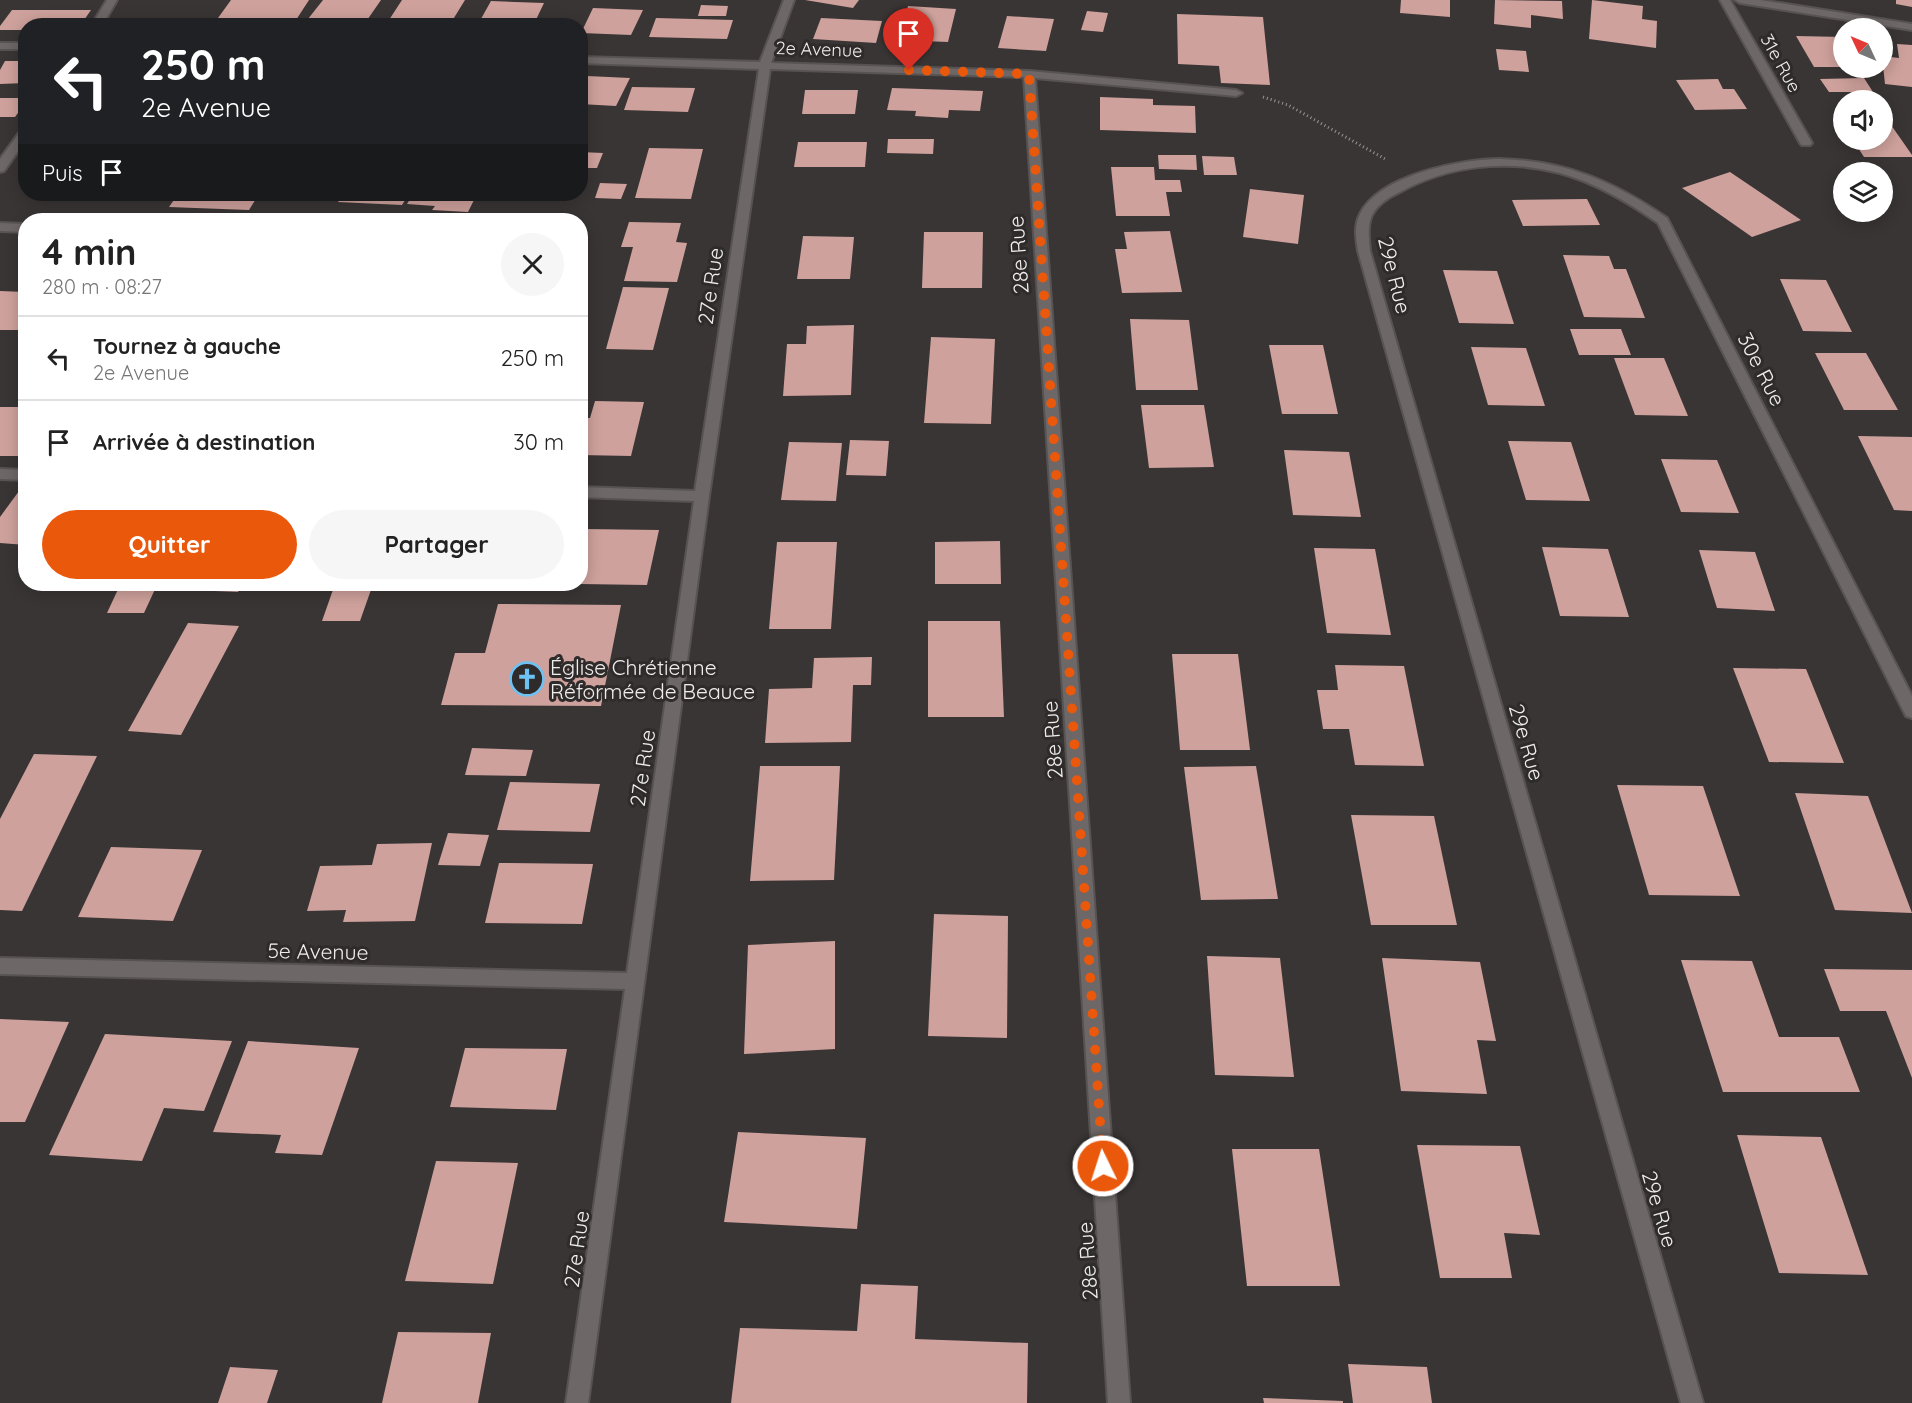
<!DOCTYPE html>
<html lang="fr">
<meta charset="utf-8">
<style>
body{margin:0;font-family:Quicksand,sans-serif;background:#f6f6f6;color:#222;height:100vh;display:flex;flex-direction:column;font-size:22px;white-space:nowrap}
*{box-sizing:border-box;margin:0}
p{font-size:20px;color:#767676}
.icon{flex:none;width:33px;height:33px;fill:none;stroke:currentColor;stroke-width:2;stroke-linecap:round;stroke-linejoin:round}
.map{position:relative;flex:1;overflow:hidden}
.details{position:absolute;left:18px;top:213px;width:570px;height:378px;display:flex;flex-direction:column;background:#fff;border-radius:24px;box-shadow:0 3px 15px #0003}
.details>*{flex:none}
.guide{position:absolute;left:18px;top:18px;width:570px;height:183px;border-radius:24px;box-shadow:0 3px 15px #0003;background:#202124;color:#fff;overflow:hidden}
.needle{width:39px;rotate:314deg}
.controls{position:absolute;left:1833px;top:18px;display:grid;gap:12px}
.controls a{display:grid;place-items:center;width:60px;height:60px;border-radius:50%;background:#fff;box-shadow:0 3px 15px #0003;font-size:30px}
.pin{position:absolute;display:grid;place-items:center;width:51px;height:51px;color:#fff;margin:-62px -26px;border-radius:50% 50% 50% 0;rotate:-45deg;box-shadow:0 0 6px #0007}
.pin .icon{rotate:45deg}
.me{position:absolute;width:66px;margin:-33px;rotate:356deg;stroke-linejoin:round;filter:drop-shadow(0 0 4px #0008)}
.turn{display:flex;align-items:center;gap:21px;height:126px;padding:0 24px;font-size:27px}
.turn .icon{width:78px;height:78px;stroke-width:2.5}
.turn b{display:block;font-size:42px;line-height:51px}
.then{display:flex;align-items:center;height:57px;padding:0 24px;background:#0003;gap:12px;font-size:22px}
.round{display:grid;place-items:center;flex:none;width:63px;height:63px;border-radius:32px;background:#f6f6f6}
.summary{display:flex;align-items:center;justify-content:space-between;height:102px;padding:0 24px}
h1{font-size:36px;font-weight:700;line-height:45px}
.cta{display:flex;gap:12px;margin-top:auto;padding:12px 24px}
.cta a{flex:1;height:69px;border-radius:36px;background:#ea580c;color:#fff;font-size:24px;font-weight:700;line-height:69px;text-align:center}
.cta a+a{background:#f6f6f6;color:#222}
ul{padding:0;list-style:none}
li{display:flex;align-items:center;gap:18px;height:84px;padding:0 24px;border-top:2px solid #e0e0e0}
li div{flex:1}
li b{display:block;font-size:22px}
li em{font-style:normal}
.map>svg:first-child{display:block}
.building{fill:#cea19c}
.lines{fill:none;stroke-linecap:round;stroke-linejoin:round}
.minor-casing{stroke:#575352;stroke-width:4}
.tertiary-casing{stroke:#575352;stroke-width:4}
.path{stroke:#999595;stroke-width:3;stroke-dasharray:1 3;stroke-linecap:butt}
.minor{fill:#6d6867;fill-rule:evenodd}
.tertiary{fill:#6d6867;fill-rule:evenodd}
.route{stroke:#ea580c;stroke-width:10;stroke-dasharray:0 18}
.labels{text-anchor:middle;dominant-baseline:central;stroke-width:6;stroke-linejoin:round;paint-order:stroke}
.far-street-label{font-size:18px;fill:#f0eded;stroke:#2f2b2b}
.street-label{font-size:21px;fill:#f0eded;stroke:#2f2b2b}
.poi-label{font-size:21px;fill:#f0eded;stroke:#2f2b2b;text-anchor:start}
</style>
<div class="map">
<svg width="1912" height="1403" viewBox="0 0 1912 1403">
<rect width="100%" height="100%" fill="#3a3535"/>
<!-- building -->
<path class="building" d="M 231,0 L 309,0 L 296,20 L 218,18 Z
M 323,0 L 381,0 L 363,26 L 304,24 Z
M 402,0 L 465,0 L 449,26 L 387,23 Z
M 805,0 L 859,0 L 853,8 Z
M 1401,0 L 1450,0 L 1450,17 L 1400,13 Z
M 1495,0 L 1562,1 L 1563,19 L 1531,15 L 1531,28 L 1494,24 Z
M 1592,0 L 1643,6 L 1642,19 L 1657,21 L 1656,48 L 1589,39 Z
M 1896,0 L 1912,0 L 1912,7 L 1896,4 Z
M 491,1 L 544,3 L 533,26 L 477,26 Z
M 701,5 L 728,6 L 726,16 L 698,16 Z
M 908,6 L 956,9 L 948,42 L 923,41 L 925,34 L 901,33 Z
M 593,8 L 643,10 L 631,35 L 581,33 Z
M 12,10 L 91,10 L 80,26 L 26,26 L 26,30 L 0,30 L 0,26 Z
M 1087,11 L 1108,13 L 1103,32 L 1081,30 Z
M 1177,14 L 1263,17 L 1270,85 L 1221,83 L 1219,66 L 1178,64 Z
M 1007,16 L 1054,19 L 1046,51 L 998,48 Z
M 656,18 L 733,20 L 727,39 L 649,37 Z
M 821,18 L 882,21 L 876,43 L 813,39 Z
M 1796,36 L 1844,37 L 1844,67 L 1814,67 Z
M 1897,44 L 1912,45 L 1912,87 L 1885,84 L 1882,56 L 1899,58 Z
M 1496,49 L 1526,51 L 1529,72 L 1499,70 Z
M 5,61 L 26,61 L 26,83 L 0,84 L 0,70 Z
M 587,76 L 630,78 L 616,106 L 580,104 L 580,88 Z
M 1864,78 L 1873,92 L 1829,92 L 1820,79 Z
M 1718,79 L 1723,89 L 1734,89 L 1747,109 L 1695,110 L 1676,80 Z
M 632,87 L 695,88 L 688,112 L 624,110 Z
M 892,88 L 983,91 L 980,111 L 949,110 L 948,118 L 915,116 L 916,111 L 887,110 Z
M 805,90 L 858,90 L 855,114 L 802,114 Z
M 1100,97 L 1153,99 L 1153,105 L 1195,106 L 1196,133 L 1100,130 Z
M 0,98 L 26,98 L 26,102 L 15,117 L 0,117 Z
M 1882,112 L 1912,155 L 1912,157 L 1864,157 L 1853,140 L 1882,140 Z
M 888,139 L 934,139 L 933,154 L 887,153 Z
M 798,142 L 867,142 L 865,167 L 794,167 Z
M 649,148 L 703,149 L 691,199 L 635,198 Z
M 580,152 L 603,153 L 597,168 L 580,168 Z
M 1158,155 L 1196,155 L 1197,170 L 1159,169 Z
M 1202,156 L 1234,157 L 1237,175 L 1204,175 Z
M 1111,167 L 1154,167 L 1155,180 L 1180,180 L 1182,192 L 1166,192 L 1170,216 L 1116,216 Z
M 1730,172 L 1801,220 L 1752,237 L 1682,188 Z
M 600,183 L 627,184 L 621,199 L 595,198 Z
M 1250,189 L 1304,195 L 1298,244 L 1243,237 Z
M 178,194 L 259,194 L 249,210 L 169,207 Z
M 343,194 L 409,194 L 402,205 L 338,202 Z
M 413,194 L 477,194 L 468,212 L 432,210 L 435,206 L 407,204 Z
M 1587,199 L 1600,225 L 1523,226 L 1512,200 Z
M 629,222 L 681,223 L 676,242 L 687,243 L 677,282 L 624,281 L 633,247 L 621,247 Z
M 1170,231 L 1182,292 L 1122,293 L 1115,249 L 1127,249 L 1124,232 Z
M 924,232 L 983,232 L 982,288 L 922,288 Z
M 803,236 L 854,237 L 850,279 L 797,279 Z
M 1563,255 L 1609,256 L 1614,269 L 1626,269 L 1645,318 L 1584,317 Z
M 1443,270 L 1497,271 L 1514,324 L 1459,323 Z
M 1780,279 L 1826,280 L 1852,332 L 1803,331 Z
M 623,287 L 669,288 L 653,350 L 606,349 Z
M 0,291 L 26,292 L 26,330 L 0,330 Z
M 1130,319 L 1189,320 L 1198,390 L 1136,390 Z
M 854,325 L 851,395 L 783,396 L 787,344 L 806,344 L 807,326 Z
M 1570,329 L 1621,329 L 1631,355 L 1579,355 Z
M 931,337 L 995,339 L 991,424 L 924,423 Z
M 1269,345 L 1323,345 L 1338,414 L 1282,414 Z
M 1471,347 L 1526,348 L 1545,406 L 1488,405 Z
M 1815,353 L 1866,353 L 1898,410 L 1844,410 Z
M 1614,358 L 1664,358 L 1688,416 L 1635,415 Z
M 595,401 L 644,402 L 631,456 L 580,455 L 580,418 L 590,418 Z
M 1141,405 L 1204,405 L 1214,467 L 1149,468 Z
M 0,407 L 26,407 L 26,456 L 0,456 Z
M 1858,436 L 1912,437 L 1912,511 L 1894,510 Z
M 850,440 L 889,441 L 886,476 L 846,475 Z
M 1508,441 L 1571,442 L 1590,501 L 1526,500 Z
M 789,442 L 842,443 L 836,501 L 781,500 Z
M 1284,450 L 1349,452 L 1361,517 L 1293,515 Z
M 1661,459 L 1717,460 L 1739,513 L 1681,512 Z
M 22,487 L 26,487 L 26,545 L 0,543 L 0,517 Z
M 584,529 L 659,530 L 647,585 L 580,584 L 580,543 Z
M 1000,541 L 1001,584 L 935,584 L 935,542 Z
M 777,542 L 837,542 L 831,629 L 769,629 Z
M 1542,547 L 1608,549 L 1629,617 L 1560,616 Z
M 1314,548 L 1375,549 L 1391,635 L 1327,633 Z
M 1699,550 L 1755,552 L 1775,611 L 1717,608 Z
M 171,584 L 243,584 L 238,592 L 168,589 Z
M 335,584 L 373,584 L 360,621 L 322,621 Z
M 120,585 L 157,585 L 144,613 L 107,613 Z
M 498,604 L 621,605 L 601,706 L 441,705 L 455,653 L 485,653 Z
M 928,621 L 1000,621 L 1004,717 L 928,717 Z
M 188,623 L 239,626 L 181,735 L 128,731 Z
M 1172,654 L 1238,654 L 1250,750 L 1180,750 Z
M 872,657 L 871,685 L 853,685 L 851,742 L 765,743 L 769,689 L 812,688 L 814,658 Z
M 1335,665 L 1404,666 L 1424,766 L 1355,765 L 1349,729 L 1323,729 L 1317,690 L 1338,690 Z
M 1733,668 L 1806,669 L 1844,763 L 1769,762 Z
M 472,748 L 533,750 L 526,776 L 465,775 Z
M 34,754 L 97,756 L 22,911 L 0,910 L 0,819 Z
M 760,766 L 840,766 L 834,880 L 750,881 Z
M 1256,766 L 1278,899 L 1201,900 L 1184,767 Z
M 510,782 L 600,784 L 590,832 L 497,830 Z
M 1617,785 L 1703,786 L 1740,896 L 1649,895 Z
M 1795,793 L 1868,796 L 1912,913 L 1835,910 Z
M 1351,815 L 1434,816 L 1457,925 L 1371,925 Z
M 448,833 L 489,835 L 480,866 L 438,865 Z
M 432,843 L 415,921 L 343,922 L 346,910 L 307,911 L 320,866 L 372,865 L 377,844 Z
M 111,847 L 202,850 L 173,921 L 78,917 Z
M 499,863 L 593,864 L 582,924 L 485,923 Z
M 934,914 L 1008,916 L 1007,1038 L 928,1036 Z
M 835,941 L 835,1049 L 744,1054 L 748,945 Z
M 1207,956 L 1280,958 L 1294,1077 L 1215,1075 Z
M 1382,958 L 1480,962 L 1496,1041 L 1477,1040 L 1487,1094 L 1401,1091 Z
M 1681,960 L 1752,961 L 1779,1037 L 1839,1037 L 1860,1092 L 1723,1092 Z
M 1824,969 L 1912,970 L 1912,1078 L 1886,1011 L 1840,1011 Z
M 0,1019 L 69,1022 L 25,1122 L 0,1122 Z
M 105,1034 L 232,1041 L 204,1111 L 164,1108 L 142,1161 L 49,1155 Z
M 248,1041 L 359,1048 L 322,1155 L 275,1153 L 281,1135 L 213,1132 Z
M 465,1048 L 567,1049 L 556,1110 L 450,1107 Z
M 738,1132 L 866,1138 L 857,1229 L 724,1222 Z
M 1737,1135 L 1821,1137 L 1868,1275 L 1779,1273 Z
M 1417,1145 L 1520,1146 L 1540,1235 L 1504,1233 L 1512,1278 L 1440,1278 Z
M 1232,1149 L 1319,1149 L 1340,1286 L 1247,1286 Z
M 436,1161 L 518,1163 L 493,1284 L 405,1281 Z
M 861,1284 L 918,1286 L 915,1339 L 1028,1343 L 1027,1403 L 731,1403 L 740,1328 L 857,1331 Z
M 398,1332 L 491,1333 L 478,1403 L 382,1403 Z
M 1348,1364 L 1427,1367 L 1432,1403 L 1353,1403 Z
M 230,1367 L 278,1370 L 267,1403 L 218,1403 Z
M 1263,1398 L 1343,1401 L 1343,1403 L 1264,1403 Z"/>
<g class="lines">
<defs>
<path id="minor" d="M 107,0 L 117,0 L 102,26 L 91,26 Z
M 784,0 L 794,0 L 771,63 L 1029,71 L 1236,90 L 1242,93 L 1236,96 L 1035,78 L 1130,1403 L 1108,1403 L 1024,77 L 770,69 L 709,496 L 588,1403 L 566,1403 L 625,989 L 0,974 L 0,958 L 627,973 L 694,501 L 580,497 L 580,487 L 695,491 L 759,69 L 580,63 L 580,57 L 760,62 Z
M 1720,0 L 1730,0 L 1812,143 L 1810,145 L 1802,145 L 1800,143 Z
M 0,43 L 26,43 L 26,49 L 0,49 Z
M 26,128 L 26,140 L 4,171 L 0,172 L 0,159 L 22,129 Z
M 1500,159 C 1566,161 1613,181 1667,218 L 1912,696 L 1912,718 L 1906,716 L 1904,712 L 1658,223 C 1628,202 1596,183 1560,173 C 1506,159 1449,165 1400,192 C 1389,197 1378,204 1372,215 C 1367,226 1369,239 1370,251 L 1703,1403 L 1681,1403 L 1358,251 C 1356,238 1354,226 1360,214 C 1379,175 1461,159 1500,159 Z
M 0,223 L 26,224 L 26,232 L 0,231 Z
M 0,469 L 26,470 L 26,480 L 0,479 Z"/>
<path id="tertiary" d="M 1735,0 L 1760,0 L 1912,24 L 1912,30 L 1740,3 Z"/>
</defs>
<!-- minor casing -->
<use href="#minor" class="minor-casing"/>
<!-- tertiary casing -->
<use href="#tertiary" class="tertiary-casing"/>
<!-- path -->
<path class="path" d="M 1263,97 L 1288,105 L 1387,160"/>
<!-- minor -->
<use href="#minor" class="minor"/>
<!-- tertiary -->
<use href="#tertiary" class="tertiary"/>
</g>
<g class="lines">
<!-- route -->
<path class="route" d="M 909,70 L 1029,74 L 1103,1166"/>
</g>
<!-- icons -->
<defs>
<symbol id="church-ring" viewBox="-11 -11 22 22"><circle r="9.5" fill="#2f2b2b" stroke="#6ec2f3" stroke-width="1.5"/><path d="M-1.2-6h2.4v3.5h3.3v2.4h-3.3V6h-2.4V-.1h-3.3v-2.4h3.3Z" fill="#6ec2f3"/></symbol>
</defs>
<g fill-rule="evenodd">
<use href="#church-ring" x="508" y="660" width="38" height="38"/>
</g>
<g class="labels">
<!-- far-street labels -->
<g class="far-street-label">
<text transform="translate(819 49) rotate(2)">2e Avenue</text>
<text transform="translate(1781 63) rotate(61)">31e Rue</text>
</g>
<!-- street labels -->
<g class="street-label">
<text transform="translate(1018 255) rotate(-94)">28e Rue</text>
<text transform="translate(1395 275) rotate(76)">29e Rue</text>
<text transform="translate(710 286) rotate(-82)">27e Rue</text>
<text transform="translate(1762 369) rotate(63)">30e Rue</text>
<text transform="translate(1052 740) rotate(-94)">28e Rue</text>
<text transform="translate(1527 742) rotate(74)">29e Rue</text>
<text transform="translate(642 768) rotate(-82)">27e Rue</text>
<text transform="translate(318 951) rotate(1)">5e Avenue</text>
<text transform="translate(1660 1209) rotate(74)">29e Rue</text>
<text transform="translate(576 1249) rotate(-82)">27e Rue</text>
<text transform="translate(1087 1261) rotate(-94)">28e Rue</text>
</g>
<!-- poi labels -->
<g class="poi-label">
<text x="550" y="667">Église Chrétienne<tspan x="550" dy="24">Réformée de Beauce</tspan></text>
</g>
</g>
</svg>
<div class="controls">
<a><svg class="needle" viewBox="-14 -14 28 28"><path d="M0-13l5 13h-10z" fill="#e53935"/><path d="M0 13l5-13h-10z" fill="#767676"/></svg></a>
<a><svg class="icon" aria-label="sound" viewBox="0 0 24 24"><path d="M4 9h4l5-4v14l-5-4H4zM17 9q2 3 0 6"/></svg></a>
<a><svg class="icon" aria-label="layers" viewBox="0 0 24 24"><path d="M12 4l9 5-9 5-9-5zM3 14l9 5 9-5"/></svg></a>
</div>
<div class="pin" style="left:909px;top:70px;background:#d93025"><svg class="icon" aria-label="arrive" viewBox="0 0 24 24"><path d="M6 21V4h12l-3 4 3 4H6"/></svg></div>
<svg class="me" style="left:1103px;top:1166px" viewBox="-20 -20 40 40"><circle r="17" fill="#ea580c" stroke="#fff" stroke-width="3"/><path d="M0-11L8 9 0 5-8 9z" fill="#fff"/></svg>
<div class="guide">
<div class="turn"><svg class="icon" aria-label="left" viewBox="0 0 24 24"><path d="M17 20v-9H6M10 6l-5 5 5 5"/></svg><div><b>250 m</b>2e Avenue</div></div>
<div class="then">Puis<svg class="icon" aria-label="arrive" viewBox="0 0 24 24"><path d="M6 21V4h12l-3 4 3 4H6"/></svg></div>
</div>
<section class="details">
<div class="summary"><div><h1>4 min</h1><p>280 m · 08:27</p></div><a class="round"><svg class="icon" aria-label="close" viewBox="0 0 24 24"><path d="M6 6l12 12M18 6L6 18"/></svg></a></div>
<ul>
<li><svg class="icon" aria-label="left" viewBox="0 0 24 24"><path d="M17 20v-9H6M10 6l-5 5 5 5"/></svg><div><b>Tournez à gauche</b><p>2e Avenue</p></div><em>250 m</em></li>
<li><svg class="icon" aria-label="arrive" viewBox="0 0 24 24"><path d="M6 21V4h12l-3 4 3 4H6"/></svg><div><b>Arrivée à destination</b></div><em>30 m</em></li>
</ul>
<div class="cta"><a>Quitter</a><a>Partager</a></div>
</section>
</div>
